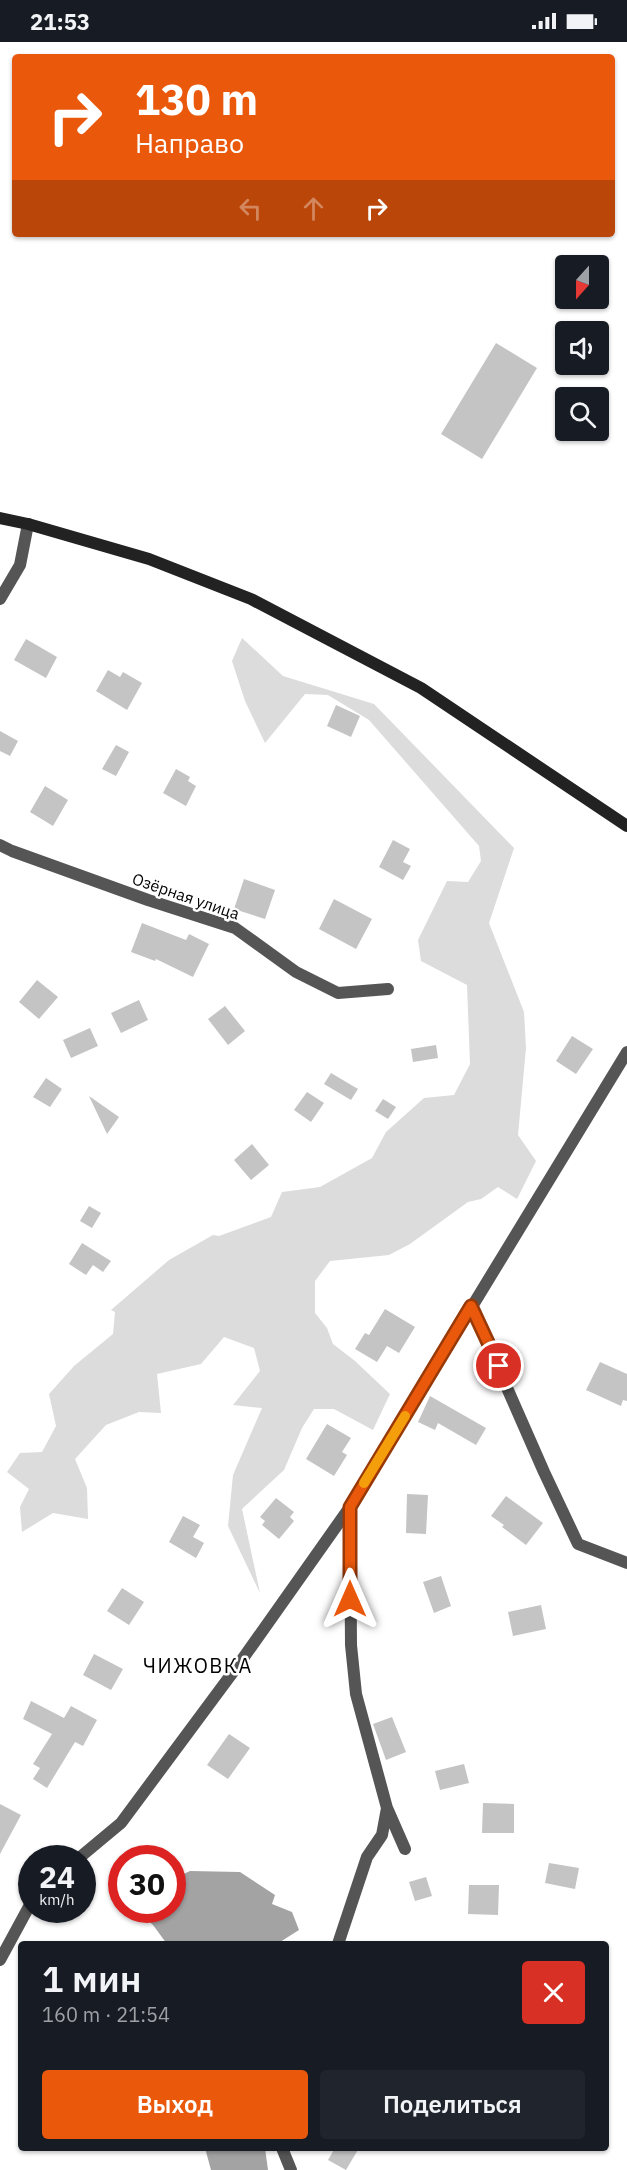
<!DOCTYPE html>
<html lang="ru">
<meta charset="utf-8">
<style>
body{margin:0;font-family:"IBM Plex Sans",sans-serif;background:#20242c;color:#f1f3f6;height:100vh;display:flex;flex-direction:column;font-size:22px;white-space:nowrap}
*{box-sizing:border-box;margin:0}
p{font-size:20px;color:#9ea1a6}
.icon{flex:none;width:33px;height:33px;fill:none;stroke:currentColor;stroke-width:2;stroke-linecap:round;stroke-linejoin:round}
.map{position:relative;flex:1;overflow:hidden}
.panel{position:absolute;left:18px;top:1899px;width:591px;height:210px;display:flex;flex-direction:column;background:#171b24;border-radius:6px;box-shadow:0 2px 4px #0004}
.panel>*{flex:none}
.top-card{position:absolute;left:12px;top:12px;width:603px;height:183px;border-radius:6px;box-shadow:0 2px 4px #0004;background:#ea580c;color:#fff;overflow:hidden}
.needle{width:39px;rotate:201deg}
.fabs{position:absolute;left:555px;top:213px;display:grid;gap:12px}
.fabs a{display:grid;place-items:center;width:54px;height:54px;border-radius:6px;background:#171b24;box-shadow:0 2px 4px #0004;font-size:30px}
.speed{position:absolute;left:18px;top:1803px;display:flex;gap:12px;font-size:30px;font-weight:700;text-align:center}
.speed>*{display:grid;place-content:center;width:78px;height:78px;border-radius:50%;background:#171b24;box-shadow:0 2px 4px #0004;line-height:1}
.speed small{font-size:15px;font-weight:400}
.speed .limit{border:9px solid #d22;background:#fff;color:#111}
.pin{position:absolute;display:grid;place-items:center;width:51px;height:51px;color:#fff;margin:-26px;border:3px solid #fff;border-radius:50%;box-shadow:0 2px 6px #0007}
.me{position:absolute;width:66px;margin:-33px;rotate:0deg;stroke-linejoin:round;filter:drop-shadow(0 0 4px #0008)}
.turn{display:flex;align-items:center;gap:21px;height:126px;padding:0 24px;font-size:27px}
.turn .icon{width:78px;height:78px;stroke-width:2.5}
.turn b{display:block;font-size:42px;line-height:51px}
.lanes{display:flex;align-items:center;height:57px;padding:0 24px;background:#0003;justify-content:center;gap:30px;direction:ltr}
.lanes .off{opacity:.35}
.round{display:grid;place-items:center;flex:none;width:63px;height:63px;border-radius:6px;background:#20242c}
.headline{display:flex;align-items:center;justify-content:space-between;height:102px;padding:0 24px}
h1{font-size:36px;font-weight:600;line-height:45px}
.button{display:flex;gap:12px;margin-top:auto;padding:12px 24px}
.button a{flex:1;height:69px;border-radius:6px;background:#ea580c;color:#fff;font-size:24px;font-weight:600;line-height:69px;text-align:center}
.button a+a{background:#20242c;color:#f1f3f6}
.status{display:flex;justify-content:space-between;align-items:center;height:42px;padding:0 30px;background:#171b24;direction:ltr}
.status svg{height:16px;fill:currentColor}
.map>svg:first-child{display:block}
.green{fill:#dcdcdc}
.water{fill:#a3a3a3}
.building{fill:#c4c4c4}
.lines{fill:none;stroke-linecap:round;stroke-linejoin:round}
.street{stroke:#555;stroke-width:12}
.secondary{stroke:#222;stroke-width:12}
.route-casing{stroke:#983908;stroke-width:15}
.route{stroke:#ea580c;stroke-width:10}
.slow{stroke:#f59e0b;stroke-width:10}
.labels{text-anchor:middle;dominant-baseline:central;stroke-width:5;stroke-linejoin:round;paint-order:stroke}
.street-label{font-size:16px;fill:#000;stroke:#fff}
.quarter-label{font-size:20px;letter-spacing:1.5px;fill:#000;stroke:#fff}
</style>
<div class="status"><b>21:53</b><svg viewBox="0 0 49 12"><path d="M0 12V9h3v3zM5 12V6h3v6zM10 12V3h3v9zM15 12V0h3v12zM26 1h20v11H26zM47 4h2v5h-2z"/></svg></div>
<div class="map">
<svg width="627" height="2128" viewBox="0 0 627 2128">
<rect width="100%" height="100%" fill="#fff"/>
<!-- green -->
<path class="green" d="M 242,596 L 283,634 L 374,662 L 514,806 L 489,881 L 524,970 L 526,1006 L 518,1093 L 536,1119 L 517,1157 L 498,1145 L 481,1157 L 468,1160 L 410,1202 L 389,1213 L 330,1219 L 315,1239 L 315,1271 L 327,1286 L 333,1302 L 355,1319 L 390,1352 L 373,1388 L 334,1367 L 314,1367 L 302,1386 L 284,1428 L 242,1467 L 260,1551 L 228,1484 L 233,1433 L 262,1366 L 233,1363 L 260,1329 L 254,1306 L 224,1295 L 201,1322 L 157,1332 L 161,1371 L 139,1370 L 106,1383 L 75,1417 L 87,1446 L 88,1477 L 53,1471 L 22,1490 L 20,1465 L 29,1447 L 7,1430 L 20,1411 L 42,1410 L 56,1384 L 49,1352 L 74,1324 L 113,1292 L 115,1270 L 111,1268 L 169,1218 L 213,1193 L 219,1194 L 271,1175 L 282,1150 L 320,1145 L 372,1116 L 386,1090 L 424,1056 L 454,1053 L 470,1022 L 467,943 L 421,919 L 418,898 L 447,839 L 468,840 L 481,819 L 479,804 L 369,678 L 328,653 L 305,652 L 265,701 L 245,659 L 232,619 Z"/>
<!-- water -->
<path class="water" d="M 190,1829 L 240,1830 L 275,1853 L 272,1862 L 292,1870 L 299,1888 L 280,1900 L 280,1902 L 167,1902 L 153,1883 L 141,1872 L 142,1868 L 172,1868 L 173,1837 Z
M 205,2106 L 265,2106 L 268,2128 L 211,2128 Z"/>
<!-- building -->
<path class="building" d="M 496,301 L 537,326 L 482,417 L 441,392 Z
M 26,597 L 57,615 L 46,636 L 14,618 Z
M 108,628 L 120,635 L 123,630 L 142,641 L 127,668 L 96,649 Z
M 336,663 L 360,674 L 351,695 L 327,684 Z
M 0,689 L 18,699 L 10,714 L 0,709 Z
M 116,703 L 129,710 L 116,734 L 102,727 Z
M 176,727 L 190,735 L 188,739 L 196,744 L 186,764 L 163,751 Z
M 45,744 L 68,758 L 53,784 L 30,770 Z
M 393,798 L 410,807 L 403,820 L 411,824 L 403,838 L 379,825 Z
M 244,837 L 275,848 L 265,877 L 234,867 Z
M 334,857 L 372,877 L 356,907 L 319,887 Z
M 142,881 L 186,898 L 189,892 L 209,902 L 193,935 L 156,917 L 155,919 L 131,910 Z
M 37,938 L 58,955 L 39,977 L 19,960 Z
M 139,958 L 148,978 L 121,991 L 111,971 Z
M 225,964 L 245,989 L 228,1003 L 208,977 Z
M 90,986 L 98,1004 L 71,1016 L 63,998 Z
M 572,994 L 593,1007 L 576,1032 L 556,1019 Z
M 436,1003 L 438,1016 L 413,1020 L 411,1007 Z
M 331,1031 L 358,1047 L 351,1058 L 324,1042 Z
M 46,1036 L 62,1047 L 50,1065 L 33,1055 Z
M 307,1050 L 324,1061 L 311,1080 L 294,1068 Z
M 89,1054 L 119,1075 L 107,1092 Z
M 383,1057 L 396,1065 L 388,1077 L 375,1069 Z
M 252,1102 L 269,1123 L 251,1138 L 234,1118 Z
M 89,1164 L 101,1171 L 92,1186 L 80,1179 Z
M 82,1201 L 111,1219 L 103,1230 L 93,1223 L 86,1233 L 69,1222 Z
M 385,1267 L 415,1285 L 399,1311 L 387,1304 L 377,1320 L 355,1307 L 365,1291 L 369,1293 Z
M 600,1320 L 627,1332 L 627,1359 L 623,1358 L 621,1364 L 586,1348 Z
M 430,1354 L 486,1386 L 476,1403 L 438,1381 L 435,1388 L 418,1380 Z
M 327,1382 L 351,1396 L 342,1410 L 347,1413 L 334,1434 L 306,1417 Z
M 407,1452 L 428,1453 L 426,1492 L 406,1491 Z
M 506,1454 L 543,1481 L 526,1503 L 502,1485 L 504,1483 L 491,1474 Z
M 276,1456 L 294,1470 L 290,1475 L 294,1479 L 279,1497 L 262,1483 L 265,1479 L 260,1475 Z
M 183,1474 L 200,1483 L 193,1495 L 204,1501 L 196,1516 L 169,1500 Z
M 441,1534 L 451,1564 L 434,1571 L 423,1540 Z
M 122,1546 L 144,1560 L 129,1583 L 107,1569 Z
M 541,1563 L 546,1587 L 513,1594 L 508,1570 Z
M 94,1612 L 123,1627 L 111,1648 L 83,1633 Z
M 31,1659 L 64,1676 L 71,1664 L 97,1678 L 83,1704 L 75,1700 L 47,1746 L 33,1737 L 40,1726 L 33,1722 L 52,1692 L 23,1677 Z
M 392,1675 L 406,1710 L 386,1718 L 373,1682 Z
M 229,1692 L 250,1706 L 228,1737 L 207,1723 Z
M 464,1722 L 469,1741 L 440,1748 L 435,1729 Z
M 483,1761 L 514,1762 L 514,1791 L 482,1791 Z
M 0,1762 L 21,1773 L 0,1812 Z
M 549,1821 L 579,1826 L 575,1847 L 545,1841 Z
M 426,1835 L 432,1854 L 415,1859 L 409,1840 Z
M 469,1843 L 499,1843 L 498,1873 L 468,1872 Z
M 335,2106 L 359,2106 L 346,2128 L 328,2118 Z"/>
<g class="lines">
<!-- street -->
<path class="street" d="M 0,557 L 20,523 L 28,482
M 0,803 L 12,809 L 148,858 L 235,886 L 296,930 L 338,951 L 388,947
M 471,1264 L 544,1430 L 578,1502 L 627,1521
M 350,1465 L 351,1603 L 356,1652 L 387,1766 L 405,1807
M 79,1816 L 121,1781 L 239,1622 L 350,1465 L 627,1010
M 338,1902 L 367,1815 L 382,1793 L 387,1766
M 0,1918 L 32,1859
M 282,2106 L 291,2128"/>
<!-- secondary -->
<path class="secondary" d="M 0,476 L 28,482 L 149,517 L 251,557 L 421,646 L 627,784"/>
</g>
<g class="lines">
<defs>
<path id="route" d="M 350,1557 L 350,1465 L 471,1264 L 499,1324"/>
</defs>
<!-- route casing -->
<use href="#route" class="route-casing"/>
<!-- route -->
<use href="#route" class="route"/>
<!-- slow -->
<path class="slow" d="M 364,1441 L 405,1374"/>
</g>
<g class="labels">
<!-- street labels -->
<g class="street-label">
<text transform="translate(186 854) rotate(19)">Озёрная улица</text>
</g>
<!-- quarter labels -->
<g class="quarter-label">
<text x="198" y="1623">ЧИЖОВКА</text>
</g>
</g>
</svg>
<div class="fabs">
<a><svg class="needle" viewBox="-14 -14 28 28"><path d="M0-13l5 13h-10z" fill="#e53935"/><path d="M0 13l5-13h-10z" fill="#9ea1a6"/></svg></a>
<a><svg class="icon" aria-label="sound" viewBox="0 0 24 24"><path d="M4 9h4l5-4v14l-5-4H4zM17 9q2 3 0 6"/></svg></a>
<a><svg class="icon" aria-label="search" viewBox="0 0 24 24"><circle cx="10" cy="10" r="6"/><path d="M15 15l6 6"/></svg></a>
</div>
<div class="speed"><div>24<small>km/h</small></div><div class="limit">30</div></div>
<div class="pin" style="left:499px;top:1324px;background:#d93025"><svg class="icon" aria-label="arrive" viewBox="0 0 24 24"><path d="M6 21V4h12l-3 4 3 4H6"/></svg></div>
<svg class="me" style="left:350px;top:1557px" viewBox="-20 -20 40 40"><path d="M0-17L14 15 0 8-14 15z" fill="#ea580c" stroke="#fff" stroke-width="4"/></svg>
<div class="top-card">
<div class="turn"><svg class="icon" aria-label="right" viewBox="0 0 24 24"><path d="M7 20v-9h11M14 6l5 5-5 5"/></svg><div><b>130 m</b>Направо</div></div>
<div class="lanes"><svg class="icon off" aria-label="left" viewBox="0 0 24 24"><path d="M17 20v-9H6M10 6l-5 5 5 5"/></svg><svg class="icon off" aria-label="ahead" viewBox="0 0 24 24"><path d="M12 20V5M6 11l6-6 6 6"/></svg><svg class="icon" aria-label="right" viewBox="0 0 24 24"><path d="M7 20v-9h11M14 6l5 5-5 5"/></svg></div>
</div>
<section class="panel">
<div class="headline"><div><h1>1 мин</h1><p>160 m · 21:54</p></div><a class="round" style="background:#d93025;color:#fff"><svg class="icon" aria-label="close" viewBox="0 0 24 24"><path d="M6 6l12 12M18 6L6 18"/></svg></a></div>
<div class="button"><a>Выход</a><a>Поделиться</a></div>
</section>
</div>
